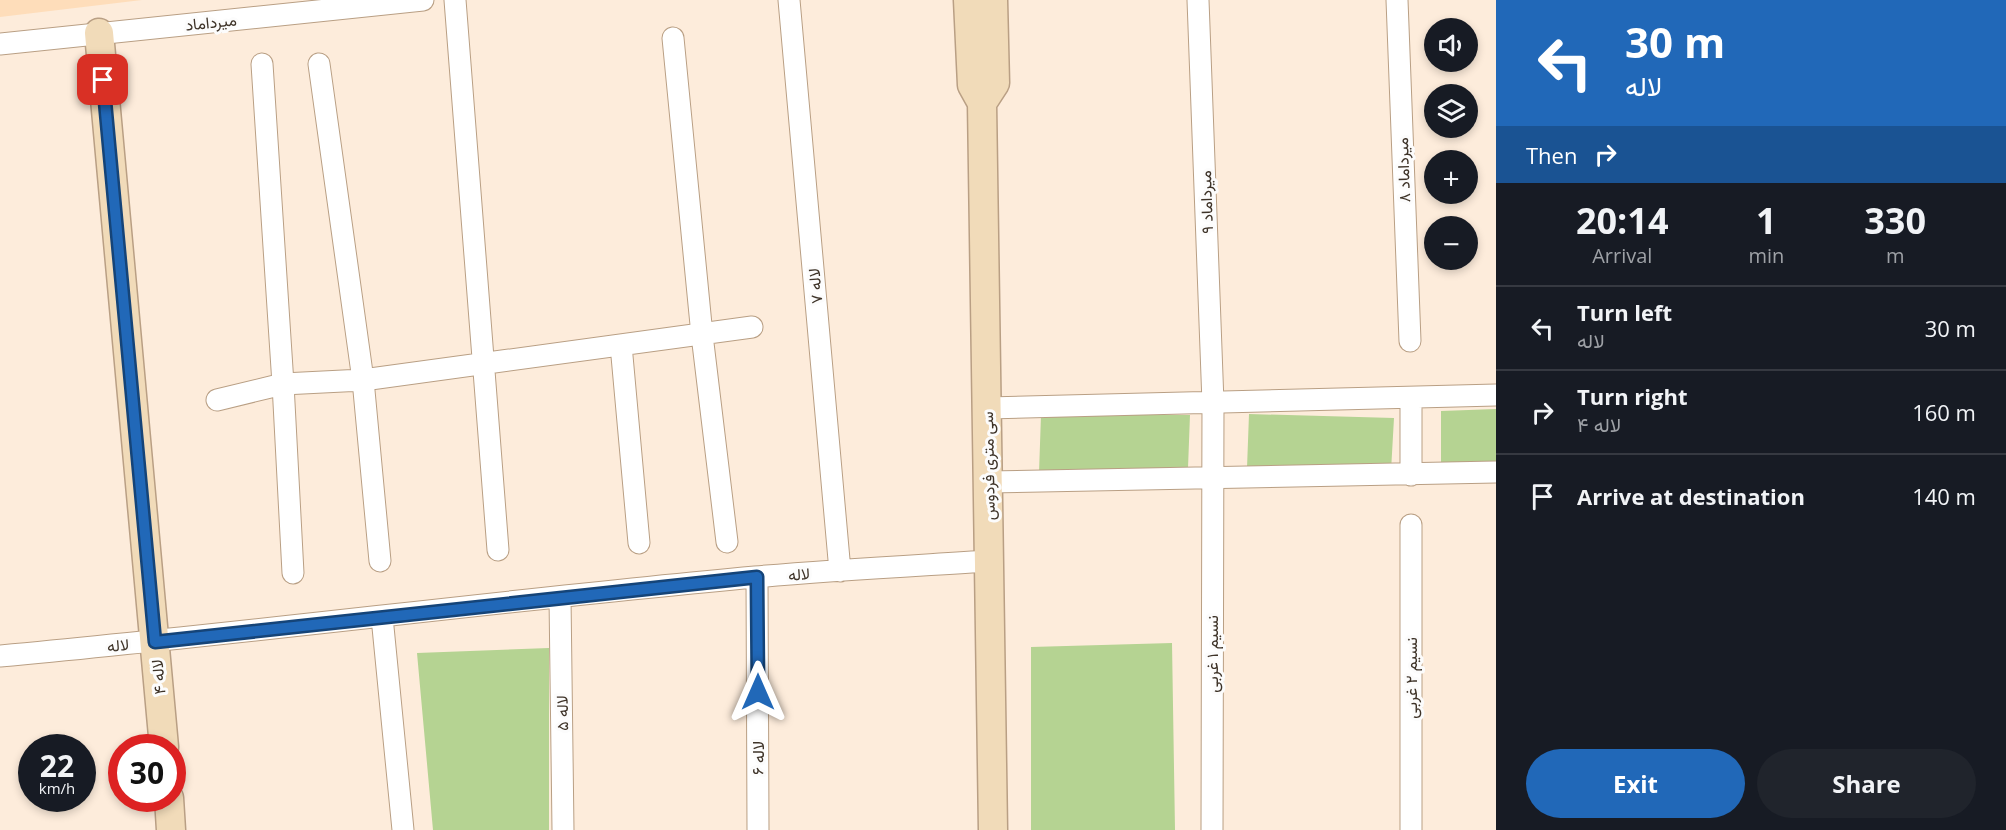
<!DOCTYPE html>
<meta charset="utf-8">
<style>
body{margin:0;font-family:"Open Sans",Vazirmatn,sans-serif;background:#20242c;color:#f1f3f6;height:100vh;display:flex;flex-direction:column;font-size:22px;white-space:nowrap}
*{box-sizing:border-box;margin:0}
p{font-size:20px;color:#9ea1a6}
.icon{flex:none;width:33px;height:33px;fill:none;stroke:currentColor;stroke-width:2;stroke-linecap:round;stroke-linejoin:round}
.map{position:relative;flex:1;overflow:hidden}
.side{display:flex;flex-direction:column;background:#171b24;width:510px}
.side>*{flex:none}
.top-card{background:#2168b8;color:#fff;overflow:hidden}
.tools{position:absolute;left:1424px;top:18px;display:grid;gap:12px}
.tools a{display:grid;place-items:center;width:54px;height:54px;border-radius:50%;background:#171b24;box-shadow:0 3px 9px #0003;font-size:30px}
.speed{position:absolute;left:18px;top:734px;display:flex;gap:12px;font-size:30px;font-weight:700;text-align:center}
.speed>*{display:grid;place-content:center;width:78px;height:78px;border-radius:50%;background:#171b24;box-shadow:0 3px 9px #0003;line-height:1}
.speed small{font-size:15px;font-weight:400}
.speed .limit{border:9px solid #d22;background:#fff;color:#111}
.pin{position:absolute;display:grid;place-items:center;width:51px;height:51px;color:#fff;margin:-26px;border-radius:12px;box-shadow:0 3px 9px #0006}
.me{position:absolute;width:66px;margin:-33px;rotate:0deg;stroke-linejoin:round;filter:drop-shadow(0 0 4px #0008)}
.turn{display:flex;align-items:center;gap:21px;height:126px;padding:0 30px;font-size:27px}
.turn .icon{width:78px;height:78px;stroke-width:2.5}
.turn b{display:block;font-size:42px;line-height:51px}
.then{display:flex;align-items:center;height:57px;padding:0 30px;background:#0003;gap:12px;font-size:22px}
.eta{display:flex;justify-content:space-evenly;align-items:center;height:102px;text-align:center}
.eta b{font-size:36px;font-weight:700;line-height:42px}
.cta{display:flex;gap:12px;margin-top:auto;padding:12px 30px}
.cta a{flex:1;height:69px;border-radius:36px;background:#2168b8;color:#fff;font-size:24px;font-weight:700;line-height:69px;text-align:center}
.cta a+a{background:#20242c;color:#f1f3f6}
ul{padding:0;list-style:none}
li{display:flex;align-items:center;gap:18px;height:84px;padding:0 30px;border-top:2px solid #363941}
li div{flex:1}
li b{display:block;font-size:22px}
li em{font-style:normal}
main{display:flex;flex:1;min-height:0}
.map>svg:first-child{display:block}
.built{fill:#feddba}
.green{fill:#b5d392}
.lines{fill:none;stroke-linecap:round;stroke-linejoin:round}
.street-casing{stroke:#b99f84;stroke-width:23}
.secondary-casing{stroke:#b99f84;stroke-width:31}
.street{stroke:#fff;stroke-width:21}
.secondary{stroke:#f1dbb9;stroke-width:28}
.route-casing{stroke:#154478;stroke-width:15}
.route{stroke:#2168b8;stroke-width:10}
.labels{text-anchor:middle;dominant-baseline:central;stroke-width:6;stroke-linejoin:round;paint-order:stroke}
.street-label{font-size:16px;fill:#3e3328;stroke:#fcfcfc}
</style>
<main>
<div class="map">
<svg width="1496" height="830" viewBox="0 0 1496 830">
<rect width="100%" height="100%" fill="#fdecdb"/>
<!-- built -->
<path class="built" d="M 0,0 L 142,0 L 0,17 Z"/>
<!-- green -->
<path class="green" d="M 1496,409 L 1496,463 L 1441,466 L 1441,411 Z
M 1249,414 L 1394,418 L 1391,471 L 1247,468 Z
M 1041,415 L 1190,415 L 1188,468 L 1039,473 Z
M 1172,643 L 1175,830 L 1031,830 L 1031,647 Z
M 549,648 L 549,830 L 433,830 L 417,653 Z"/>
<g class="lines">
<defs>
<path id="street" d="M 455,0 L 498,550
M 789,0 L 840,571
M 1198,0 L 1213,403 L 1212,830
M 1397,0 L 1410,341
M 673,38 L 702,335 L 727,542
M 0,44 L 423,0
M 262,64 L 283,384 L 293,573
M 319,64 L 363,380 L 380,561
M 621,345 L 639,543
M 217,400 L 283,384 L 363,380 L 752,327
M 987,408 L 1496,395
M 1411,475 L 1411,398
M 988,482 L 1496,472
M 1411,525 L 1411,830
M 757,577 L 758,830
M 560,597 L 563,830
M 382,617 L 403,830
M 0,656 C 252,633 503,600 755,577 C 833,570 911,566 989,561"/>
<path id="secondary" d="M 968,0 L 972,85 L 982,103 L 995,83 L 993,0
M 99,33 L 164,747
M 982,103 L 993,830
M 169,798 L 171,830"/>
</defs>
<!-- street casing -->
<use href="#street" class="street-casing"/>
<!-- secondary casing -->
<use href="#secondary" class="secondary-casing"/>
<!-- street -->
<use href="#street" class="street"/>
<!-- secondary -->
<use href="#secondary" class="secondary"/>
</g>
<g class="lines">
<defs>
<path id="route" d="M 103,80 L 155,642 L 757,577 L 758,692"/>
</defs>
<!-- route casing -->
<use href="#route" class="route-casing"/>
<!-- route -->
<use href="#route" class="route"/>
</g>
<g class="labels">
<!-- street labels -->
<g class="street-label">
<text transform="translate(211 22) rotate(-6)">میرداماد</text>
<text transform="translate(1403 170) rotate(-92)">میرداماد ۸</text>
<text transform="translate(1206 202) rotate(-92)">میرداماد ۹</text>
<text transform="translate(815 286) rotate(-95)">لاله ۷</text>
<text transform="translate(988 466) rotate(-91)">سی متری فردوس</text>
<text transform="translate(799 574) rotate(-4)">لاله</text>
<text transform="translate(118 645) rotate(-5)">لاله</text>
<text transform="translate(1212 654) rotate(-90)">نسیم ۱ غربی</text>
<text transform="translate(158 677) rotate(-95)">لاله ۴</text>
<text transform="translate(1411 678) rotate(-90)">نسیم ۲ غربی</text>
<text transform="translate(562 713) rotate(-91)">لاله ۵</text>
<text transform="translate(758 758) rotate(-90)">لاله ۶</text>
</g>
</g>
</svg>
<div class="tools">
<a><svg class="icon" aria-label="sound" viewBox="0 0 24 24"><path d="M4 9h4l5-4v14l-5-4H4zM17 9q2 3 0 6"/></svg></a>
<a><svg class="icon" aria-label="layers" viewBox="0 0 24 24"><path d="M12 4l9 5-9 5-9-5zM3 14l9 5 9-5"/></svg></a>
<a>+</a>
<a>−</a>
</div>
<div class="speed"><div>22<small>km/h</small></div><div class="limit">30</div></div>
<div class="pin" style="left:103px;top:80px;background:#d93025"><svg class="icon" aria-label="arrive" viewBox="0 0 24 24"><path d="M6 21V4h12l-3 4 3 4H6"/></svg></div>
<svg class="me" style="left:758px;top:692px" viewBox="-20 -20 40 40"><path d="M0-17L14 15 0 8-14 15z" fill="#2168b8" stroke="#fff" stroke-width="4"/></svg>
</div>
<section class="side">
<div class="top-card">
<div class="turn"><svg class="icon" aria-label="left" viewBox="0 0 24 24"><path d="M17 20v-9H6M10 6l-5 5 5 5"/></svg><div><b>30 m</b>لاله</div></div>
<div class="then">Then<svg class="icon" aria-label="right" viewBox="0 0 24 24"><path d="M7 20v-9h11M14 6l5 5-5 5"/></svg></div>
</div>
<div class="eta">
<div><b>20:14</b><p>Arrival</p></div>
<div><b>1</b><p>min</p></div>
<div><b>330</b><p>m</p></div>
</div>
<ul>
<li><svg class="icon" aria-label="left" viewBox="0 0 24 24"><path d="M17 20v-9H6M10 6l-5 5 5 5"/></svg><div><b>Turn left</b><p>لاله</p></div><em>30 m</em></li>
<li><svg class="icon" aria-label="right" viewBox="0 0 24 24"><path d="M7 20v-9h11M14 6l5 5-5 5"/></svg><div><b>Turn right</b><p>لاله ۴</p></div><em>160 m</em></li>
<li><svg class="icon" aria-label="arrive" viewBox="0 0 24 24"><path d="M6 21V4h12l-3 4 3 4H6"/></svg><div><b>Arrive at destination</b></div><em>140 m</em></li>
</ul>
<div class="cta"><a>Exit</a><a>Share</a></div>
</section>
</main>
